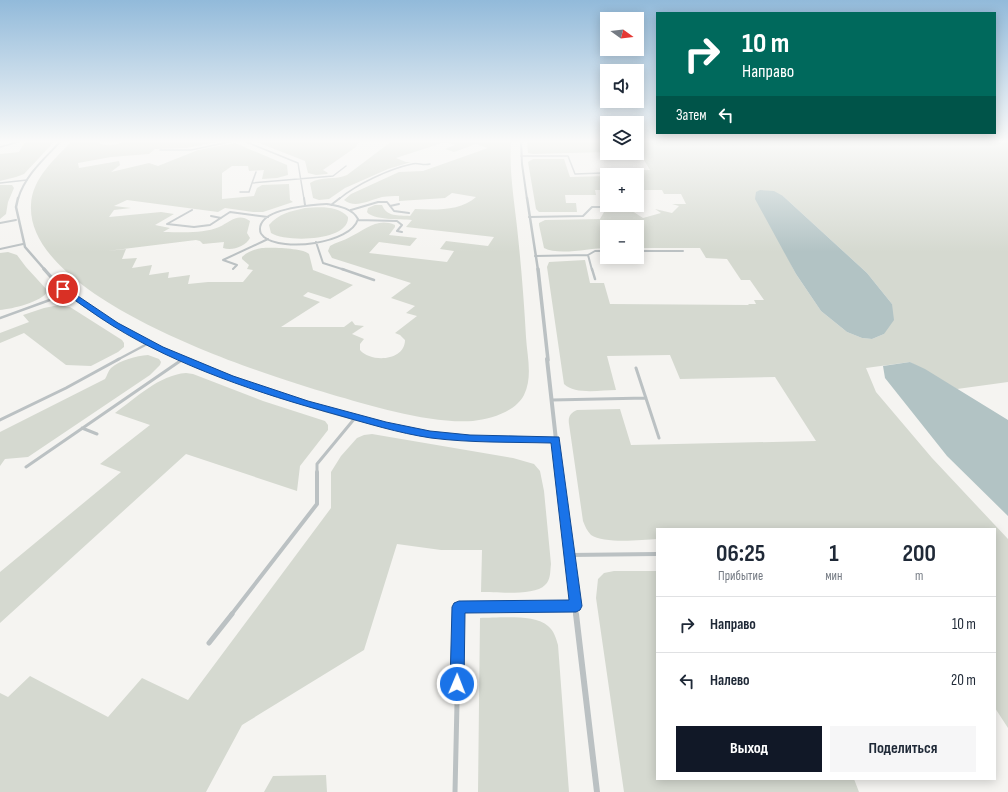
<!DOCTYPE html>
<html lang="ru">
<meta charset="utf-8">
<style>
body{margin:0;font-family:"Sofia Sans Condensed",sans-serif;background:#f6f6f7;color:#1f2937;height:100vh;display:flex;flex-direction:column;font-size:15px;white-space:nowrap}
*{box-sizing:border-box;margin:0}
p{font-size:13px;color:#747a83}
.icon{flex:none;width:22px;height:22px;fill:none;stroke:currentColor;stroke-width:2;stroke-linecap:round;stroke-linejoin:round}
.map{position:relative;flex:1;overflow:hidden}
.panel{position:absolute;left:656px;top:528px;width:340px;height:252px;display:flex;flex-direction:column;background:#fff;border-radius:0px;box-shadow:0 2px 10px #0003}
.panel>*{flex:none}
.banner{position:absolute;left:656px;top:12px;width:340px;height:122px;border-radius:0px;box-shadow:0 2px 10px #0003;background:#00695c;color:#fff;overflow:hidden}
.needle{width:26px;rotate:105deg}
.tools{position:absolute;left:600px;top:12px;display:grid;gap:8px}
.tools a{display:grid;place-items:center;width:44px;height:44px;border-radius:0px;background:#fff;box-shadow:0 2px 10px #0003;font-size:20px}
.pin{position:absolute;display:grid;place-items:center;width:34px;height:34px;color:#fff;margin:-17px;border:2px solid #fff;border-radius:50%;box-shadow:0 1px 4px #0007}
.me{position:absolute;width:44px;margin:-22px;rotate:1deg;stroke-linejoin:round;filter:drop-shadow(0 0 3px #0008)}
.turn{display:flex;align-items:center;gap:14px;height:84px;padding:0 20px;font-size:18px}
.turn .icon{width:52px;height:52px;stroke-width:2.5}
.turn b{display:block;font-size:28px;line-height:34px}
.then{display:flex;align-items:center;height:38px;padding:0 20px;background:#0003;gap:8px;font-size:15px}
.eta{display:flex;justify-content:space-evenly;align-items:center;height:68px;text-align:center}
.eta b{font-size:24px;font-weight:700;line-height:28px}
.primary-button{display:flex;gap:8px;margin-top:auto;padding:8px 20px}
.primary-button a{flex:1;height:46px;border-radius:0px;background:#111827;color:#fff;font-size:16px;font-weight:700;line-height:46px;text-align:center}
.primary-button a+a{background:#f6f6f7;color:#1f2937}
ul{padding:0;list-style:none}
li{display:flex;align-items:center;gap:12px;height:56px;padding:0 20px;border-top:1px solid #e0e1e3}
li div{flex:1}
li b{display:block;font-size:15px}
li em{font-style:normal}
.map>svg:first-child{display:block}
.green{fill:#d5d9d0;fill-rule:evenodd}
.water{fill:#b2c3c4}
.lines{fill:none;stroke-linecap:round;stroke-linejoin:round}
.service-far5{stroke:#bbc1c3;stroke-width:1.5}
.service-far4{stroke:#bbc1c3;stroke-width:2}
.service-far3{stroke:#bbc1c3;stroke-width:2.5}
.service-far2{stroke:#bbc1c3;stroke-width:3}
.service-far1{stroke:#bbc1c3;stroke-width:4}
.service{stroke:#bbc1c3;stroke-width:5}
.minor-far5{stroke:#bbc1c3;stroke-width:2}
.minor-far4{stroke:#bbc1c3;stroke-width:2.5}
.minor-far3{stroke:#bbc1c3;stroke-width:3.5}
.minor-far2{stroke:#bbc1c3;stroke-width:4}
.minor-far1{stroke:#bbc1c3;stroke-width:5}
.minor{stroke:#bbc1c3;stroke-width:6}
.route{fill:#1a73e8;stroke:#114b97}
</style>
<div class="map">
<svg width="1008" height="792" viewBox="0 0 1008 792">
<rect width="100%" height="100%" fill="#f5f4f1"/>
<!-- green -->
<path class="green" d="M 37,141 L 52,141 L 53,143 L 24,174 L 16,177 L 0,181 L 0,154 L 19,152 L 24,143 Z
M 72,141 L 102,141 L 99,143 C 106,147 118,145 125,141 L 223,141 L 186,148 L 155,149 L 149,154 L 111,157 L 78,163 L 79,168 L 119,161 L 120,165 L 111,172 L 149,163 L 158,166 L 198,150 L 235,143 L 287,165 L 288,175 L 277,178 L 262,179 L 264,170 L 249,171 L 248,166 L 232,166 L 222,173 L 222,199 L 254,196 L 257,188 L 262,185 L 289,184 L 290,200 L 293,202 L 263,212 L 253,212 L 225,208 L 218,212 L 127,200 L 114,206 L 131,208 L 114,210 L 109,217 L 161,212 L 174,214 L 155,225 L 170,228 L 163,232 C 181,232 203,234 219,227 C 230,222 238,212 250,221 L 247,233 L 250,238 C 245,247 232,251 223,248 L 224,242 L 203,244 L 200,241 L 196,240 L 107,251 L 126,249 L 122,259 L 137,258 L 132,268 L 152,265 L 149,275 L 169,272 L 168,278 L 190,275 L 188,284 L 208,282 L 243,282 L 253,270 L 247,269 L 249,265 L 242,259 L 242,257 C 247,252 255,249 262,248 C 271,247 304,248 309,254 L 313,270 L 353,285 L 330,299 L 308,292 L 303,296 L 320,302 L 281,327 L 344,327 L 352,321 L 355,325 L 364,326 L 352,334 L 364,339 L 360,344 L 360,350 C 371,363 405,361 405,340 L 400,335 L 395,333 L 417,316 L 406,313 L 415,306 L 391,298 L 411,283 L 332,258 L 328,251 L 330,246 C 336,242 344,241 350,237 C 365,230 377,217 395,225 L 395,227 L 389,235 L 417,238 L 410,246 L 379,242 L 369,253 L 447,262 L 454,251 L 440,249 L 446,241 L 488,246 L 494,237 L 406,227 L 412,220 C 401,219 372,220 367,212 L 368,208 L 375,205 L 382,205 C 387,217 398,215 410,216 L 415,209 C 435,210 461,211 476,197 L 452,193 L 445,198 L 399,201 L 399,196 C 393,196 388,196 382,197 C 370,200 355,209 344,200 L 351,194 L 399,172 L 423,171 L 488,148 L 476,144 L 454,152 L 445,149 L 455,145 L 445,142 L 396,158 L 406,162 L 411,162 L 388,169 L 345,188 L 329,199 L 319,200 L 313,198 L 310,183 C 321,176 336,180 347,175 L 392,141 L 511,141 C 509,170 514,199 517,227 C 521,264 524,300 526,337 C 527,355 533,377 524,395 C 515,412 491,419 473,421 C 429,424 372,406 330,394 C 258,373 26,298 31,205 C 32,178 55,159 72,141 Z
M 254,141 L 360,141 L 356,147 L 323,170 L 328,173 L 327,174 L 316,175 L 308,173 L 305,161 Z
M 527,141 L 607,141 L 607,152 L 533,154 L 528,153 Z
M 637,141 L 1008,141 L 1008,382 L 957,389 L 910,362 L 866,368 L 876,392 L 932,458 L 1008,539 L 1008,728 L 995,708 L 995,529 L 657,529 L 657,539 C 641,540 604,544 591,535 C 587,531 585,526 583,521 L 569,424 C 568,417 570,413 577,410 L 620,409 L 631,445 L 816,441 L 775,377 L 680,379 L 670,355 L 607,356 L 616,390 C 601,390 575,395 564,384 L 547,267 L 549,262 L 585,260 L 590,283 L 604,283 L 610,304 L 749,305 L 748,304 L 756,304 L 754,300 L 764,300 L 750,280 L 741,280 L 727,259 L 706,258 L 700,248 L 637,248 L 637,227 L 607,227 L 607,248 C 590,248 559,256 544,248 L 539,225 L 539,223 L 545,220 L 600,219 L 604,212 L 629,209 L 643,218 L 661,213 L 655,209 L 672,213 L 679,206 L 672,204 L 686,204 L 681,194 L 664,194 L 662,190 L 637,190 L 637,175 L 612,175 L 609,170 L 650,170 L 639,152 L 637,152 ZM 783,196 L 867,273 L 892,304 L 884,334 L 872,339 L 862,338 L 847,332 L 821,311 L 796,274 L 777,237 Z
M 533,159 L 564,159 L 570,177 L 607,176 L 607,190 L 595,190 L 596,195 L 565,195 L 566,203 L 576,203 L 577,212 L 539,212 L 536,209 L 528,162 Z
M 0,185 L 12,185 L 14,188 L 8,202 L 6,214 L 0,219 Z
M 305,208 C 319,207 338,205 348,217 C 350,241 287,243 271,233 L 269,225 C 278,214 291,211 305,208 Z
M 8,252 L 17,255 L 26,267 L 48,291 C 42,302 12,309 0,310 L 0,253 Z
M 59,305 L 70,307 L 122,340 L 124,343 L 124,347 L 118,352 L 91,366 L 66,365 L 24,333 L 0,343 L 0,333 L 29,322 L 23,315 L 44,308 Z
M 148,355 L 159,359 L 161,362 L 160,365 L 150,375 L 28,457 L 5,459 L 0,466 L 0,432 L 105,379 C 107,376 108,371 111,368 C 120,360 136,356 148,355 Z
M 186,373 L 193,374 L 263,401 L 325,421 L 328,425 L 328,430 L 300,466 L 297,491 L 186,454 L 0,623 L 0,572 L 121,472 L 100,464 L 150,425 L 115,413 C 136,398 159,375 186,373 Z
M 372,434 L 513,458 L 534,464 L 540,471 L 544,491 L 551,564 C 550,571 551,580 545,585 C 535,596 496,592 481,592 L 482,550 L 441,550 L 397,544 L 364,650 L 242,725 L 206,792 L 0,792 L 0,693 L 8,697 L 30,676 L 108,717 L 142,678 L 188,700 L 331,508 L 331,472 L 341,456 L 357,438 L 364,435 Z
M 614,571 L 657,571 L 657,779 L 854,779 L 859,792 L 624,792 L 596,598 L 598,579 L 604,573 Z
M 480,618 C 498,618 535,614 548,626 C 554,631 556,638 558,645 L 569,792 L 478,792 Z
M 326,775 L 327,792 L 264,792 L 273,776 Z"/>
<!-- water -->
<path class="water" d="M 760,190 L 774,191 L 783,196 L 867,273 L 892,304 L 894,320 L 884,334 L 872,339 L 862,338 L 847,332 L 821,311 L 796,274 L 755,199 L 756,192 Z
M 910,362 L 925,369 L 1008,420 L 1008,516 L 947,456 L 885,378 L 883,366 Z"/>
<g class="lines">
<!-- service-far5 -->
<path class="service-far5" d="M 244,141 L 298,163 L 304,199
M 0,147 L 21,141
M 160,150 L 191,150 L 234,141
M 521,156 L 568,156 L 575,174 L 602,173
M 0,183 L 27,180
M 252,183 L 256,172
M 240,192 L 249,192 L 252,183 L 333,176 L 346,166
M 339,199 C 357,184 389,169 412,164 C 418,162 422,166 430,164"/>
<!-- service-far4 -->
<path class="service-far4" d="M 304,198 L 305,205
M 327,204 C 338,206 352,208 358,219 C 351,244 282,252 264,237 C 261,234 260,233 260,229 C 260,208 311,205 327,204 Z
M 331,205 L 340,198
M 390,206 L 399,204
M 192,210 L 167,224 L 194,227 L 210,225 L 230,212 L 268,217
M 351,210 L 378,202 L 387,202 L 394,211 L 409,213
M 211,216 L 221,218
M 529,217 L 583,216 L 592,207 L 610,207
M 358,220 L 397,221 L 402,225 L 397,231 L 402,232
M 0,223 L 16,220
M 316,242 L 323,263 L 345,270
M 0,249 L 23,244
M 637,251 L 683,251
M 588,255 L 592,270
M 535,256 L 588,255 L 595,251 L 607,251
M 233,269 L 237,265 L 223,260 L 268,239"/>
<!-- service-far3 -->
<path class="service-far3" d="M 342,269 L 374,280
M 592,269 L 595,279
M 0,318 L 69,293
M 117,360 L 149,343
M 182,360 L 184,359"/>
<!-- service-far2 -->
<path class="service-far2" d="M 636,368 L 659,438
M 552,400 L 646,398
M 0,420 L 66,388 L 119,359
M 82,428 L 97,434
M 26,467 L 183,359
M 317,473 L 317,464 L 355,418"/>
<!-- service-far1 -->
<path class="service-far1" d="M 569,555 L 657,554
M 231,615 L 317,504 L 317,472
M 459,615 L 459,607 L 576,606"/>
<!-- service -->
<path class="service" d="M 209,643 L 232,614
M 455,792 L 459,614"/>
<!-- minor-far5 -->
<path class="minor-far5" d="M 521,141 L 522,164 L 527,199
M 18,199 C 25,175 45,158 61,141"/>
<!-- minor-far4 -->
<path class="minor-far4" d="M 18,198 L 16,207 L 25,247 L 45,270
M 527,198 L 538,270"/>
<!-- minor-far3 -->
<path class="minor-far3" d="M 44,269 C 78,310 141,340 189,360
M 538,269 L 548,360"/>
<!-- minor-far2 -->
<path class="minor-far2" d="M 187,359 C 258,389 332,417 408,430 C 457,438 507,440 556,440 L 560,473
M 547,359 L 556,440"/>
<!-- minor-far1 -->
<path class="minor-far1" d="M 560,472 L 576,615"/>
<!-- minor -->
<path class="minor" d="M 576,614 L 597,792"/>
</g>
<!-- sky -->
<linearGradient id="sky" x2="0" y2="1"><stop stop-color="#92bada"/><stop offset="0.56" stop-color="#fafaf9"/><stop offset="1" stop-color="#fafaf9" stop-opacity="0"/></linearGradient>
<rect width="1008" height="252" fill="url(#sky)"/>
<!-- route -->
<path class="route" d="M 63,286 L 118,323 L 163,347 L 233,376 L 308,401 L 386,422 L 430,431 L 470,435 L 559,437 L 582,606 L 580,610 L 576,612 L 465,613 L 464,684 L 462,689 L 457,691 L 452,689 L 450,684 L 452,607 L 454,603 L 459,601 L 569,600 L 551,443 C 511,442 471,443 431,438 C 398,433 366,423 334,414 C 261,394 177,366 113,326 C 95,315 78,302 60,290 L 59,289 Z"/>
</svg>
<div class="tools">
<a><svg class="needle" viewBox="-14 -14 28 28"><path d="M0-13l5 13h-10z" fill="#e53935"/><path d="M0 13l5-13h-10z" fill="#747a83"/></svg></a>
<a><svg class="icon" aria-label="sound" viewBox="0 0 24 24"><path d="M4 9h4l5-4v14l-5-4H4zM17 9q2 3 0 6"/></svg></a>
<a><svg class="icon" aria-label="layers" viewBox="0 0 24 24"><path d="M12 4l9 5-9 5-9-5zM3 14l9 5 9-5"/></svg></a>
<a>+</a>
<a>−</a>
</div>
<div class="pin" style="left:63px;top:289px;background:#d93025"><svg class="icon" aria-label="arrive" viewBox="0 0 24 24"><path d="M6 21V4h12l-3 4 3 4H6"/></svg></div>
<svg class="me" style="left:457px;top:684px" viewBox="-20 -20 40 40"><circle r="17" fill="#1a73e8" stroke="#fff" stroke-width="3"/><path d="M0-11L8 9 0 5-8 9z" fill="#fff"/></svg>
<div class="banner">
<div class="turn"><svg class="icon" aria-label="right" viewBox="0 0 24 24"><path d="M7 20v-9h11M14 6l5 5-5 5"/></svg><div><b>10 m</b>Направо</div></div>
<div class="then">Затем<svg class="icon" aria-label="left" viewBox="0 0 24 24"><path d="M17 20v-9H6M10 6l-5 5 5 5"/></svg></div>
</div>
<section class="panel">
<div class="eta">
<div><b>06:25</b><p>Прибытие</p></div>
<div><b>1</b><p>мин</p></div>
<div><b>200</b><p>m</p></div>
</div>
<ul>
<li><svg class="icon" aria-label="right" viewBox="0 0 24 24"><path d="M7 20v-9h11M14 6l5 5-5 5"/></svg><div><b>Направо</b></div><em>10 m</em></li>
<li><svg class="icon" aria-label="left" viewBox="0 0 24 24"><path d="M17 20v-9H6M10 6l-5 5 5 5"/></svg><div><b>Налево</b></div><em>20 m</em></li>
</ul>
<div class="primary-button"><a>Выход</a><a>Поделиться</a></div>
</section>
</div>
